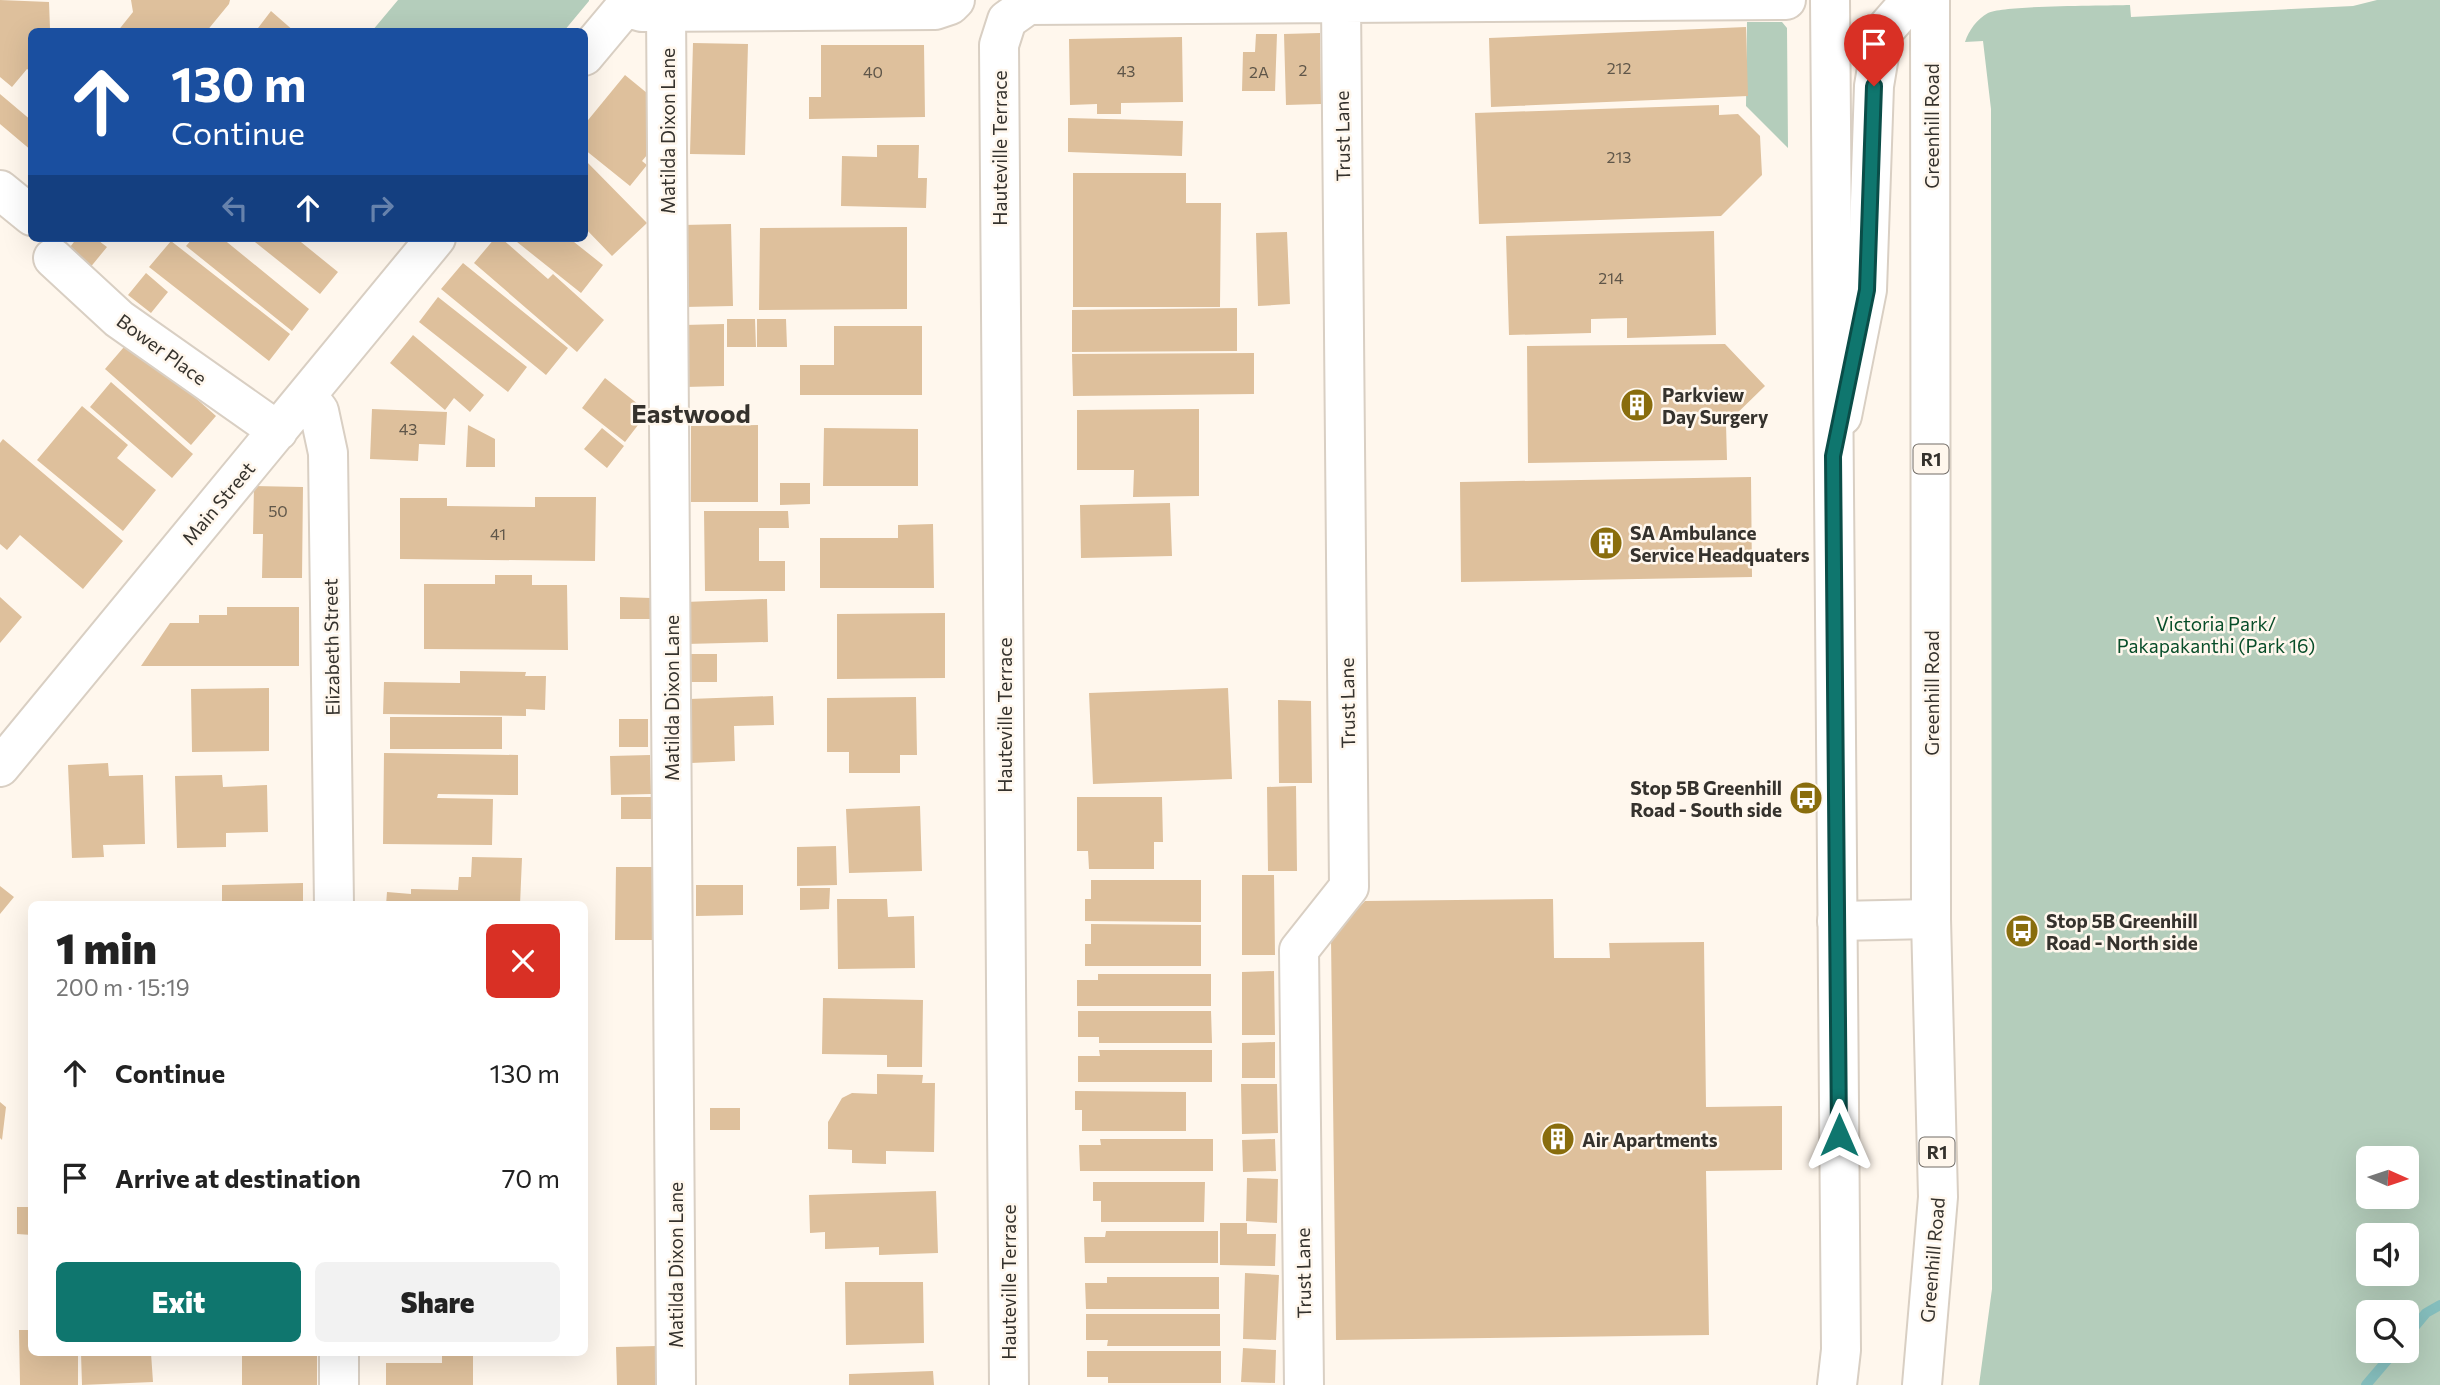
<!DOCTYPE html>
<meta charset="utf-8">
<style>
body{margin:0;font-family:Commissioner,sans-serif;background:#f2f2f2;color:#222;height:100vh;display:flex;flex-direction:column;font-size:26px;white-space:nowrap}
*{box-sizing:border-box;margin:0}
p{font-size:23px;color:#767676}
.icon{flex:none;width:38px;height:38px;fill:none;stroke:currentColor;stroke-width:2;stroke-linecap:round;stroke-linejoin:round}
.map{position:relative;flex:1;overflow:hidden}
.sheet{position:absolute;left:28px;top:901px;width:560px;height:455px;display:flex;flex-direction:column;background:#fff;border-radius:10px;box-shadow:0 7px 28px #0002}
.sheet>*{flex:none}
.banner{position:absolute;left:28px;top:28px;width:560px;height:214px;border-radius:10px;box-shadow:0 7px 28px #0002;background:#1a4fa0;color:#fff;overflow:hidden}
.needle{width:46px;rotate:93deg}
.controls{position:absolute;left:2356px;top:1146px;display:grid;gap:14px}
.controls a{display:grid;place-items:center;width:63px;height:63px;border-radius:10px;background:#fff;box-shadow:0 7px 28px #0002;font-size:35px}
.pin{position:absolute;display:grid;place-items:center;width:60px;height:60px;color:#fff;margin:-72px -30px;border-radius:50% 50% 50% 0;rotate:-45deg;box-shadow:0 0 7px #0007}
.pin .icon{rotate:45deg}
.me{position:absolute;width:77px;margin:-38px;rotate:0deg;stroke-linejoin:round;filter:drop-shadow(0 0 5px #0008)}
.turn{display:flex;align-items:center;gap:24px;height:147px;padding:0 28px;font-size:32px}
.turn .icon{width:91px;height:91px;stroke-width:2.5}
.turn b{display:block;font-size:49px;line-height:60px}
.lanes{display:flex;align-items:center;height:66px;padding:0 28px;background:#0003;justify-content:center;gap:35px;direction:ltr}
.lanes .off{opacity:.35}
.round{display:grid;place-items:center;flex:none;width:74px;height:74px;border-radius:10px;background:#f2f2f2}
.headline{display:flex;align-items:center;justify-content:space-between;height:119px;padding:0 28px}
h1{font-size:42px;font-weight:800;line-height:52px}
.action{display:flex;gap:14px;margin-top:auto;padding:14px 28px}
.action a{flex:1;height:80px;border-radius:10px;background:#0f766e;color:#fff;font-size:28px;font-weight:800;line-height:80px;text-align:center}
.action a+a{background:#f2f2f2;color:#222}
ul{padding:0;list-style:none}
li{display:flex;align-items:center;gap:21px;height:105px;padding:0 28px}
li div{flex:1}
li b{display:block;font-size:26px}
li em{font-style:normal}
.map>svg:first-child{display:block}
.green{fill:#b4cdbb;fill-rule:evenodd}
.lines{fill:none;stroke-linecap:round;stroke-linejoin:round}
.stream{stroke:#85bebd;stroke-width:10}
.building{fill:#dec09c}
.minor-casing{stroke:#d9cfc3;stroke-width:42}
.highway-casing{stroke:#d9cfc3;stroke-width:42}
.minor{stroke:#fff;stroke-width:38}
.highway{stroke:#fff;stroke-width:38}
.route-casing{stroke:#0a4d48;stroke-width:18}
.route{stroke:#0f766e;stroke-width:12}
.labels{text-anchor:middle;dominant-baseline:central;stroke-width:5;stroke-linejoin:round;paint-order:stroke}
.number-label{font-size:16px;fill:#5f5649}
.shield{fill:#fff7ed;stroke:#726d67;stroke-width:2}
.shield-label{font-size:18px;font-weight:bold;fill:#35322d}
.street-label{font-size:19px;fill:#35322d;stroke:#fff7ed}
.poi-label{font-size:19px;font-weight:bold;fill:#35322d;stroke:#fff7ed;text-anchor:start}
.park-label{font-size:19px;fill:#084d29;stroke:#fff7ed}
.district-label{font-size:26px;font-weight:bold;fill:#35322d;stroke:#fff7ed}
</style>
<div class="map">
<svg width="2440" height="1385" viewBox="0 0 2440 1385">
<rect width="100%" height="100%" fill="#fff7ed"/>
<!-- green -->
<path class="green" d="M 398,0 L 589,0 L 589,1 L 564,31 L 372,31 Z
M 2377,0 L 2440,0 L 2440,1385 L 1979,1385 L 1992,1289 L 1991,109 L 1983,41 L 1965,42 C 1969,30 1977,19 1988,13 C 2004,5 2106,6 2130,5 L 2131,17 L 2353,6 ZM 2406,1158 L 2406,1197 L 2368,1197 L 2368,1158 ZM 2368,1236 L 2406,1236 L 2406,1274 L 2368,1274 ZM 2368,1312 L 2406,1312 L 2406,1351 L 2368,1351 Z
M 1747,22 L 1782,22 L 1787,28 L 1788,148 L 1746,106 Z"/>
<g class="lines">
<!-- stream -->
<path class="stream" d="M 2406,1337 L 2426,1313 L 2440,1305
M 2366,1385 L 2395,1351"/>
</g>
<!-- building -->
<path class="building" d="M 0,0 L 49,2 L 50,29 L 48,32 L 32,32 L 32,72 L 27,69 L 12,87 L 0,77 Z
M 131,0 L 230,0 L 229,4 L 206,32 L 117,32 L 133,12 Z
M 271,11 L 295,32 L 255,32 Z
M 1746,27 L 1748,96 L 1491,107 L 1489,38 Z
M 1320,33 L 1321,104 L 1286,105 L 1284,34 Z
M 1256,34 L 1277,34 L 1275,91 L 1242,91 L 1243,52 L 1255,52 Z
M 1182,37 L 1183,102 L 1121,103 L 1121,114 L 1097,114 L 1097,104 L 1070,105 L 1069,39 Z
M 693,43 L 748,44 L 745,155 L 690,154 Z
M 821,45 L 924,45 L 925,117 L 809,119 L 809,97 L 821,97 Z
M 625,75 L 664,107 L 663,136 L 642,161 L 647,165 L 630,186 L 584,149 L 584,125 Z
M 0,94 L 32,121 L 32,151 L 0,124 Z
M 1719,105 L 1719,115 L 1738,114 L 1760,136 L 1762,175 L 1721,216 L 1479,224 L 1475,113 Z
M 1068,118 L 1183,121 L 1182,156 L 1068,152 Z
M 877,145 L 919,145 L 918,178 L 927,178 L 926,208 L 841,206 L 842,156 L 877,157 Z
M 584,159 L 647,223 L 612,256 L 584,227 Z
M 1073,173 L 1186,173 L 1186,203 L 1221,203 L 1220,307 L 1073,307 Z
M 731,224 L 733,306 L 684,307 L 682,225 Z
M 907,227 L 907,309 L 759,310 L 760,228 Z
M 1714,231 L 1716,335 L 1627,338 L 1627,318 L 1591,319 L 1591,333 L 1509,335 L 1506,236 Z
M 1287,232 L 1290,304 L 1258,306 L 1256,233 Z
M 77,238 L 95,238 L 107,247 L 89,269 L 67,251 Z
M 193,238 L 222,238 L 309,309 L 292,331 L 186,246 Z
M 250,238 L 296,238 L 338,272 L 320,294 Z
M 495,238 L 501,238 L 548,279 L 553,274 L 604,320 L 577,352 L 474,263 Z
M 512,238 L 569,238 L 603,265 L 581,293 Z
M 171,241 L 290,334 L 269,361 L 149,267 Z
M 463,263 L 568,348 L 546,375 L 441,289 Z
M 146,273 L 168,292 L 151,313 L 128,295 Z
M 438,297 L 527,367 L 508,392 L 419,322 Z
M 1237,308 L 1237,351 L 1072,352 L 1072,310 Z
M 727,319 L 755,319 L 756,347 L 727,347 Z
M 757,319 L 786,319 L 787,347 L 757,347 Z
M 724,324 L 724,386 L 685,387 L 684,325 Z
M 834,326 L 922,326 L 922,395 L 800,395 L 800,365 L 834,365 Z
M 413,335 L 484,395 L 470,412 L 454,398 L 445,410 L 390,363 Z
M 130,340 L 216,416 L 191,445 L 105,369 Z
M 1725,344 L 1765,386 L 1726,424 L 1727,460 L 1528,463 L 1527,346 Z
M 1254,353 L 1254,394 L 1073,396 L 1072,354 Z
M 605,378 L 648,412 L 625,442 L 582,408 Z
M 111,382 L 193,454 L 172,478 L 90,407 Z
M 82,406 L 128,445 L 117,458 L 156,490 L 123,531 L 37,460 Z
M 372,409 L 447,412 L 445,445 L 419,444 L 418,461 L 370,459 Z
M 1199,409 L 1199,496 L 1133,497 L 1134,470 L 1077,470 L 1077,410 Z
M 468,425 L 495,439 L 495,467 L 466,467 Z
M 758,425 L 758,502 L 691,502 L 691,426 Z
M 602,428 L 624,446 L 607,468 L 584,449 Z
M 824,428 L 918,429 L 918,486 L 823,486 Z
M 3,439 L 123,541 L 83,589 L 20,535 L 7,550 L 0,544 L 0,443 Z
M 1751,477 L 1752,577 L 1461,582 L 1460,482 Z
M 780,483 L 810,483 L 810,504 L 780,505 Z
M 254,486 L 303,487 L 302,578 L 262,578 L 263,534 L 253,534 Z
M 535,497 L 596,497 L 595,561 L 400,559 L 400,498 L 447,498 L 447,506 L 535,507 Z
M 1170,503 L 1172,556 L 1081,558 L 1080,505 Z
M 704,511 L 788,511 L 789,528 L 759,528 L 759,561 L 785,561 L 785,591 L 705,591 Z
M 933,524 L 934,588 L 820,588 L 820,538 L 898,538 L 898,525 Z
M 495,575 L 532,575 L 532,585 L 567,585 L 568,650 L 424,649 L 424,584 L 495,584 Z
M 0,597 L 22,617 L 0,643 Z
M 620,597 L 651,598 L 651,619 L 620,619 Z
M 767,599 L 768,642 L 686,644 L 685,602 Z
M 227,607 L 299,607 L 299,666 L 141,666 L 170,623 L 199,623 L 199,615 L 227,615 Z
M 945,613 L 945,678 L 837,679 L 837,614 Z
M 688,654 L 717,654 L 717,682 L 689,682 Z
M 460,671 L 526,672 L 525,676 L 546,676 L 545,710 L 526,709 L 526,716 L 383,714 L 384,682 L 460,683 Z
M 269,688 L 269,751 L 192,752 L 191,689 Z
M 1228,688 L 1232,779 L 1093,784 L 1089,693 Z
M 773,696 L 774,725 L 734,726 L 735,761 L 691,763 L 689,699 Z
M 916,697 L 917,755 L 900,755 L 900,773 L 849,773 L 849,752 L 827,752 L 827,698 Z
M 1278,700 L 1311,701 L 1312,783 L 1279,783 Z
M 390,717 L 502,717 L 502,749 L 390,749 Z
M 619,719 L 648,719 L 648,747 L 619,747 Z
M 384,753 L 518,755 L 518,795 L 438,794 L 437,798 L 493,799 L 492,845 L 383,844 Z
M 650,755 L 651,794 L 611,795 L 610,756 Z
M 108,763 L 109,776 L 143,775 L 145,844 L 103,845 L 104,857 L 72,858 L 68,765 Z
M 222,775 L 223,787 L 267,785 L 268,832 L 226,833 L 226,847 L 177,848 L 175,776 Z
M 1296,786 L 1297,871 L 1268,871 L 1267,787 Z
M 621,797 L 651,797 L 651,819 L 621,819 Z
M 1077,797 L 1162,797 L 1163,842 L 1154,842 L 1154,869 L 1089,869 L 1088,851 L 1077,851 Z
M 920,806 L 922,871 L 849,873 L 846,809 Z
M 836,846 L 837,885 L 797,886 L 797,847 Z
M 472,857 L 522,858 L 520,905 L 386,905 L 387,892 L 411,894 L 411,889 L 458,890 L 459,877 L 471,877 Z
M 616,867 L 656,867 L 656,940 L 615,940 Z
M 1242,875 L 1274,875 L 1275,955 L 1242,955 Z
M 1091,880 L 1201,880 L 1201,922 L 1085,921 L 1085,899 L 1091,899 Z
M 303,883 L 303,905 L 222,905 L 222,885 Z
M 696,885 L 743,885 L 743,915 L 696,916 Z
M 0,886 L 14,897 L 0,914 Z
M 800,888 L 830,888 L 829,909 L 800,910 Z
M 837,899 L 887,899 L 888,917 L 914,916 L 915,968 L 838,969 Z
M 1553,899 L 1554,958 L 1610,958 L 1609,943 L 1704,942 L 1706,1107 L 1782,1106 L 1782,1170 L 1706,1171 L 1709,1335 L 1336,1340 L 1331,938 L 1365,901 Z
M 1091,924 L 1201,925 L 1201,966 L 1085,966 L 1085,944 L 1091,944 Z
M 1274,971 L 1275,1035 L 1242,1035 L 1242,972 Z
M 1098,974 L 1211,974 L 1211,1006 L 1077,1006 L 1077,980 L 1098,980 Z
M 823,998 L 923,1000 L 922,1067 L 887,1067 L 887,1055 L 822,1054 Z
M 1078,1011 L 1211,1011 L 1212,1043 L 1099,1043 L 1099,1037 L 1078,1037 Z
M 1275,1042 L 1275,1078 L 1242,1078 L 1242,1043 Z
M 1099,1050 L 1212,1050 L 1212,1082 L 1078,1082 L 1078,1056 L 1100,1056 Z
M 877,1074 L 923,1075 L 922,1083 L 935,1083 L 934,1152 L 886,1151 L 886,1164 L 852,1163 L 852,1150 L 828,1149 L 828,1122 L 842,1098 L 852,1093 L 877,1094 Z
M 1241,1084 L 1277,1084 L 1278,1133 L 1242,1134 Z
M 1075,1091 L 1186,1092 L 1186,1131 L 1082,1131 L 1082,1110 L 1075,1110 Z
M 0,1102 L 6,1107 L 2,1140 L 0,1138 Z
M 710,1108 L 740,1108 L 740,1130 L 710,1130 Z
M 1100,1139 L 1213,1139 L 1213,1171 L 1080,1171 L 1079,1145 L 1101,1145 Z
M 1275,1139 L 1276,1171 L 1243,1172 L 1242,1140 Z
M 1247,1178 L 1278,1179 L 1277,1223 L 1246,1221 Z
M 1093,1182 L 1205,1182 L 1204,1222 L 1101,1222 L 1101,1201 L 1093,1201 Z
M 936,1191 L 938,1253 L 879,1255 L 879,1247 L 825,1249 L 825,1232 L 810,1233 L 809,1195 Z
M 17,1207 L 32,1207 L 32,1235 L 17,1234 Z
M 1220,1223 L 1247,1223 L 1247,1234 L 1276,1234 L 1275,1266 L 1220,1265 Z
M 1106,1231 L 1218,1231 L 1218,1263 L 1085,1263 L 1084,1237 L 1105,1237 Z
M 1245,1273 L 1279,1275 L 1276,1340 L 1243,1339 Z
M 1107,1277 L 1219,1277 L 1219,1309 L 1086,1309 L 1085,1283 L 1107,1283 Z
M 845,1282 L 923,1282 L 924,1343 L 846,1345 Z
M 1086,1314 L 1220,1314 L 1220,1346 L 1107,1346 L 1108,1340 L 1086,1340 Z
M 19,1330 L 32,1330 L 32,1353 L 78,1353 L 78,1385 L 20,1385 Z
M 657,1346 L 657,1385 L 617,1385 L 616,1347 Z
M 1243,1348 L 1276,1350 L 1275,1383 L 1241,1382 Z
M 1087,1351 L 1221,1351 L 1221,1383 L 1108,1383 L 1108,1377 L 1087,1377 Z
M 81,1353 L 151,1353 L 153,1382 L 82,1385 Z
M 242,1353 L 317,1353 L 317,1385 L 242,1385 Z
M 442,1353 L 473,1353 L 473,1385 L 386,1385 L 386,1363 L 442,1363 Z
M 933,1371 L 934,1385 L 849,1385 L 849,1374 Z"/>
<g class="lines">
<defs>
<path id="minor" d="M 625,7 L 642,12 L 935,10 L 950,5 L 955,0
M 666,10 L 676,1385
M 584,56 L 625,7 L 625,0
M 0,190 L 32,216
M 53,258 L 119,319 L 278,431
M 307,395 L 319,411 L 328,453 L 334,905
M 1842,416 L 1867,290 L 1874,86 L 1883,32 L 1911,0
M 0,767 L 436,238
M 1837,921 L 1931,919
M 339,1353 L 339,1385
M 1009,1385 L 999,45 L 1007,20 L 1028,5 L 1786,0
M 1304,1385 L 1299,950 L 1349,887 L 1341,3"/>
<path id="highway" d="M 1830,0 L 1841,1350 L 1837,1385
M 1922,1385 L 1938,1197 L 1931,919 L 1930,0"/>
</defs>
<!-- minor casing -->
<use href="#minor" class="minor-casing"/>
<!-- highway casing -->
<use href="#highway" class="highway-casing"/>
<!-- minor -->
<use href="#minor" class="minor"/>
<!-- highway -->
<use href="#highway" class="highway"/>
</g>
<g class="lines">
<defs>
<path id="route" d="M 1839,1135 L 1833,456 L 1867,290 L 1874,86"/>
</defs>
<!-- route casing -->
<use href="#route" class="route-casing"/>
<!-- route -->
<use href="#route" class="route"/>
</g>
<!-- icons -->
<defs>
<symbol id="building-disc" viewBox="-11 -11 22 22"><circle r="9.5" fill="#896d0d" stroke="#fff7ed"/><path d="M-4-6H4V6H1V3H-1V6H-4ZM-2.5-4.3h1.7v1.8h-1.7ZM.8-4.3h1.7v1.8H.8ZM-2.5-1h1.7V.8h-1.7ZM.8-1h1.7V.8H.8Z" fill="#fff"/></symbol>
<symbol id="bus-disc" viewBox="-11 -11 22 22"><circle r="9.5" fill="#896d0d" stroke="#fff7ed"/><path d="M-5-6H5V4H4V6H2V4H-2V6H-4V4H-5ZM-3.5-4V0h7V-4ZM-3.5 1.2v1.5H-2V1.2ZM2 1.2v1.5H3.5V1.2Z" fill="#fff"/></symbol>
</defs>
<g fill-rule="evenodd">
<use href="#building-disc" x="1618" y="386" width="38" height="38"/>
<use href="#building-disc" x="1587" y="524" width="38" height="38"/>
<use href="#bus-disc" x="1787" y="779" width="38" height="38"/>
<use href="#bus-disc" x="2003" y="912" width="38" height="38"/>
<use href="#building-disc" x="1539" y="1120" width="38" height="38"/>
</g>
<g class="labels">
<!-- number labels -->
<g class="number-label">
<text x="1619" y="67">212</text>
<text x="1303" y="69">2</text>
<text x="1126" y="70">43</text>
<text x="873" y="71">40</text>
<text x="1259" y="71">2A</text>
<text x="1619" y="156">213</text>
<text x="1611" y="277">214</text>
<text x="408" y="428">43</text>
<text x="278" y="510">50</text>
<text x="498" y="533">41</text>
</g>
<!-- shield labels -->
<g class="shield">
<rect x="1913.5" y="444.5" width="35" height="29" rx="5"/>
<rect x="1919.5" y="1137.5" width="35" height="29" rx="5"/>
</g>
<g class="shield-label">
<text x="1931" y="459">R1</text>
<text x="1937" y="1152">R1</text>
</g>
<!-- street labels -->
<g class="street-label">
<text transform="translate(1931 126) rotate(-90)">Greenhill Road</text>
<text transform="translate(667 131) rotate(-90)">Matilda Dixon Lane</text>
<text transform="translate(1342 136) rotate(-91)">Trust Lane</text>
<text transform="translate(999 148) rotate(-90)">Hauteville Terrace</text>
<text transform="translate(162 349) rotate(36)">Bower Place</text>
<text transform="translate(218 503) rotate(-50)">Main Street</text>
<text transform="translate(331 647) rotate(-91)">Elizabeth Street</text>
<text transform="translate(1931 693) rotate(-90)">Greenhill Road</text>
<text transform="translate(671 698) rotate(-90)">Matilda Dixon Lane</text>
<text transform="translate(1347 703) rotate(-91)">Trust Lane</text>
<text transform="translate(1004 715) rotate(-90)">Hauteville Terrace</text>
<text transform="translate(1932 1260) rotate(-85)">Greenhill Road</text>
<text transform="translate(675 1265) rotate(-90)">Matilda Dixon Lane</text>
<text transform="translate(1303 1273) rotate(-91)">Trust Lane</text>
<text transform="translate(1008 1282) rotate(-90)">Hauteville Terrace</text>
</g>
<!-- poi labels -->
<g class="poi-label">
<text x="1662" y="394">Parkview<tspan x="1662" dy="22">Day Surgery</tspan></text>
<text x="1630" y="532">SA Ambulance<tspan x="1630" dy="22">Service Headquaters</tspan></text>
<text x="1782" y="787" text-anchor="end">Stop 5B Greenhill<tspan x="1782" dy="22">Road - South side</tspan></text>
<text x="2046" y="920">Stop 5B Greenhill<tspan x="2046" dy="22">Road - North side</tspan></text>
<text x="1582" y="1139">Air Apartments</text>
</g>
<!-- park labels -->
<g class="park-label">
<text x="2216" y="623">Victoria Park/<tspan x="2216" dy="22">Pakapakanthi (Park 16)</tspan></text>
</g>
<!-- district labels -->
<g class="district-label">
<text x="691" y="412">Eastwood</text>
</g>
</g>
</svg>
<div class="controls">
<a><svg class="needle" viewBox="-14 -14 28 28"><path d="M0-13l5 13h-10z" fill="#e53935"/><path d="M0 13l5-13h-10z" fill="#767676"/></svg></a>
<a><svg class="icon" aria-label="sound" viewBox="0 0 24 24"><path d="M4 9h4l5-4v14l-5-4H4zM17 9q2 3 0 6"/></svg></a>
<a><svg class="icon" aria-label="search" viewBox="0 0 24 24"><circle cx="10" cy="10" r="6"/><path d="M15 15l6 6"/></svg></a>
</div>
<div class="pin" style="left:1874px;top:86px;background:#d93025"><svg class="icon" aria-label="arrive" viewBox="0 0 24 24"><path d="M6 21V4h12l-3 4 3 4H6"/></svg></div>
<svg class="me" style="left:1839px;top:1135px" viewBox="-20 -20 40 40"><path d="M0-17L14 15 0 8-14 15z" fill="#0f766e" stroke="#fff" stroke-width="4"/></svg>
<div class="banner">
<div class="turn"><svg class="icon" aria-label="ahead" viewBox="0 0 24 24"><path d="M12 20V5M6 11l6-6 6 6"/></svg><div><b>130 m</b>Continue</div></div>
<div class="lanes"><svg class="icon off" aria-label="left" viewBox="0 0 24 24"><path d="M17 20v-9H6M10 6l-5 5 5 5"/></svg><svg class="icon" aria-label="ahead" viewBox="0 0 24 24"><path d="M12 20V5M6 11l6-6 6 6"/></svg><svg class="icon off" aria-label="right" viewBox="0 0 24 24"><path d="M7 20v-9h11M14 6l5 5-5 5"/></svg></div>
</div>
<section class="sheet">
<div class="headline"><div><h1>1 min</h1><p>200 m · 15:19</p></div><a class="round" style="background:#d93025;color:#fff"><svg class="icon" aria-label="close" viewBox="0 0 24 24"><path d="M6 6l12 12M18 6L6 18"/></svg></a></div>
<ul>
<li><svg class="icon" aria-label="ahead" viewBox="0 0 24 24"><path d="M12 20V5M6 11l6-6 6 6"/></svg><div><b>Continue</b></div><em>130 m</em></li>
<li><svg class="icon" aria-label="arrive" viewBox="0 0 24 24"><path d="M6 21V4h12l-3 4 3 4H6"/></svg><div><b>Arrive at destination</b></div><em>70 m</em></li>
</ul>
<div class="action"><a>Exit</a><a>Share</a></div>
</section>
</div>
